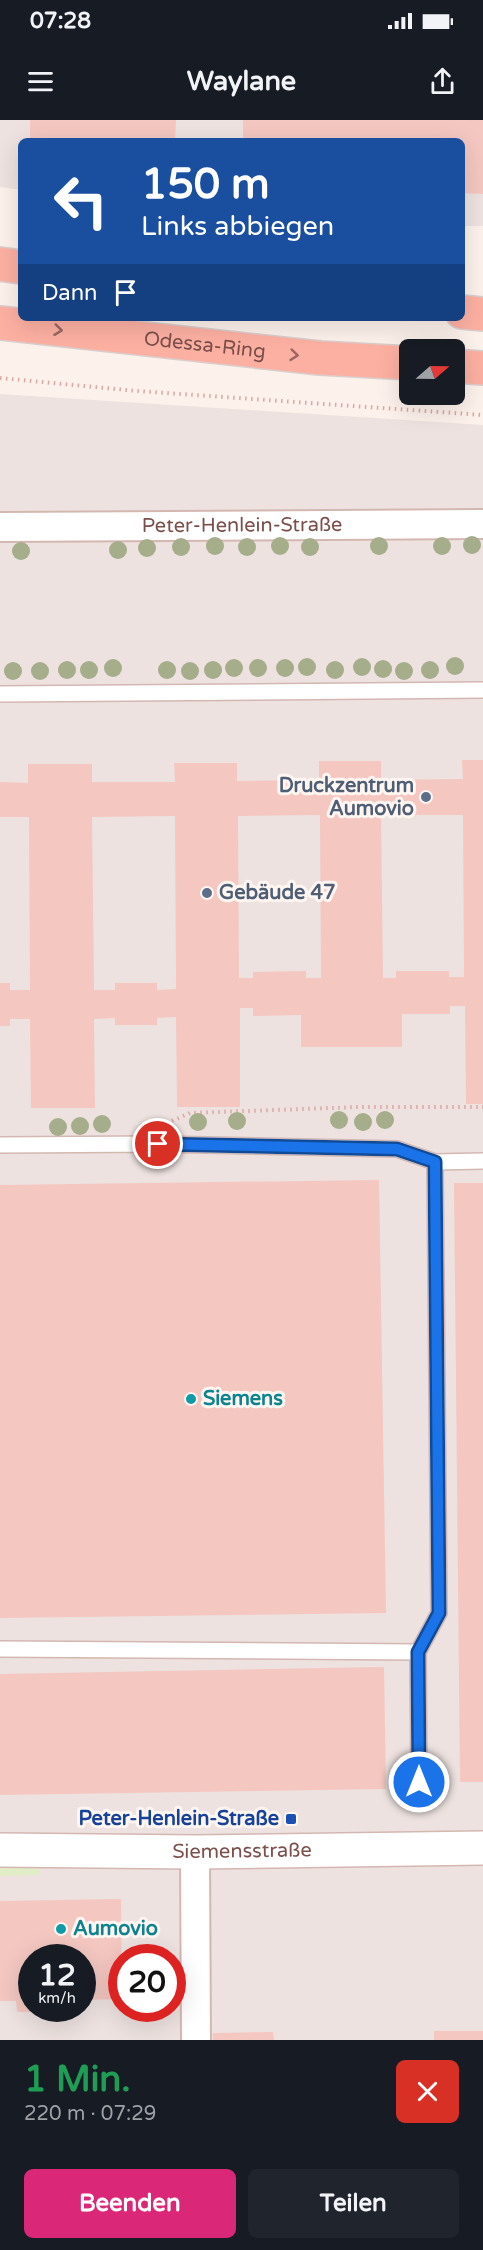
<!DOCTYPE html>
<html lang="de">
<meta charset="utf-8">
<style>
body{margin:0;font-family:"Varela Round",sans-serif;background:#20242c;color:#f1f3f6;height:100vh;display:flex;flex-direction:column;font-size:22px;white-space:nowrap}
*{box-sizing:border-box;margin:0}
p{font-size:20px;color:#9ea1a6}
.icon{flex:none;width:33px;height:33px;fill:none;stroke:currentColor;stroke-width:2;stroke-linecap:round;stroke-linejoin:round}
.map{position:relative;height:1920px;overflow:hidden}
.side{display:flex;flex-direction:column;background:#171b24;flex:1}
.side>*{flex:none}
.guide{position:absolute;left:18px;top:18px;width:447px;height:183px;border-radius:9px;box-shadow:0 6px 24px #0002;background:#1a4fa0;color:#fff;overflow:hidden}
.needle{width:39px;rotate:70deg}
.buttons{position:absolute;left:399px;top:219px;display:grid;gap:12px}
.buttons a{display:grid;place-items:center;width:66px;height:66px;border-radius:9px;background:#171b24;box-shadow:0 6px 24px #0002;font-size:30px}
.speed{position:absolute;left:18px;top:1824px;display:flex;gap:12px;font-size:30px;font-weight:700;text-align:center}
.speed>*{display:grid;place-content:center;width:78px;height:78px;border-radius:50%;background:#171b24;box-shadow:0 6px 24px #0002;line-height:1}
.speed small{font-size:15px;font-weight:400}
.speed .limit{border:9px solid #d22;background:#fff;color:#111}
.pin{position:absolute;display:grid;place-items:center;width:51px;height:51px;color:#fff;margin:-26px;border:3px solid #fff;border-radius:50%;box-shadow:0 2px 6px #0007}
.me{position:absolute;width:66px;margin:-33px;rotate:0deg;stroke-linejoin:round;filter:drop-shadow(0 0 4px #0008)}
.turn{display:flex;align-items:center;gap:21px;height:126px;padding:0 24px;font-size:27px}
.turn .icon{width:78px;height:78px;stroke-width:2.5}
.turn b{display:block;font-size:42px;line-height:51px}
.then{display:flex;align-items:center;height:57px;padding:0 24px;background:#0003;gap:12px;font-size:22px}
.round{display:grid;place-items:center;flex:none;width:63px;height:63px;border-radius:9px;background:#20242c}
.headline{display:flex;align-items:center;justify-content:space-between;height:102px;padding:0 24px}
h1{font-size:36px;font-weight:700;line-height:45px;color:#1e9e55}
.action{display:flex;gap:12px;margin-top:auto;padding:12px 24px}
.action a{flex:1;height:69px;border-radius:9px;background:#db2777;color:#fff;font-size:24px;font-weight:700;line-height:69px;text-align:center}
.action a+a{background:#20242c;color:#f1f3f6}
.status{display:flex;justify-content:space-between;align-items:center;height:42px;padding:0 30px;background:#171b24;direction:ltr}
.status svg{height:16px;fill:currentColor}
header{display:flex;justify-content:space-between;align-items:center;height:78px;padding:0 24px;background:#171b24;font-size:27px;font-weight:700}
.map>svg:first-child{display:block}
.industrial{fill:#ede2e0;fill-rule:evenodd}
.green{fill:#e1edc7}
.building{fill:#f4c7c1;fill-rule:evenodd}
.lines{fill:none;stroke-linecap:round;stroke-linejoin:round}
.service-casing{stroke:#d4b7b1;stroke-width:18}
.minor-casing{stroke:#d4b7b1;stroke-width:32}
.tertiary-casing{stroke:#d4b7b1;stroke-width:36}
.trunk-casing{stroke:#dacecd;stroke-width:36}
.path{stroke:#daa8a3;stroke-width:4;stroke-dasharray:1.5 4.5;stroke-linecap:butt}
.service{stroke:#fff;stroke-width:15}
.minor{stroke:#fff;stroke-width:28}
.tertiary{stroke:#fff;stroke-width:33}
.trunk{stroke:#fcb0a2;stroke-width:33}
.tree{fill:#a5ad8b}
.oneway{stroke:#9b6761}
.route-casing{stroke:#114b97;stroke-width:15}
.route{stroke:#1a73e8;stroke-width:10}
.service-dot{fill:#5c6f8a;stroke:#fff6f2;stroke-width:2}
.culture-dot{fill:#0f9aa8;stroke:#fff6f2;stroke-width:2}
.transit-dot{fill:#1a4fb4;stroke:#fff6f2;stroke-width:2}
.labels{text-anchor:middle;dominant-baseline:central;stroke-width:6;stroke-linejoin:round;paint-order:stroke}
.street-label{font-size:20px;fill:#7b4f4b;stroke:#fff6f2}
.service-label{font-size:20px;font-weight:bold;fill:#4e5e75;stroke:#fff6f2;text-anchor:end}
.culture-label{font-size:20px;font-weight:bold;fill:#0d838f;stroke:#fff6f2;text-anchor:start}
.transit-label{font-size:20px;font-weight:bold;fill:#164399;stroke:#fff6f2;text-anchor:end}
</style>
<div class="status"><b>07:28</b><svg viewBox="0 0 49 12"><path d="M0 12V9h3v3zM5 12V6h3v6zM10 12V3h3v9zM15 12V0h3v12zM26 1h20v11H26zM47 4h2v5h-2z"/></svg></div>
<header><svg class="icon" aria-label="menu" viewBox="0 0 24 24"><path d="M4 6h16M4 12h16M4 18h16"/></svg>Waylane<svg class="icon" aria-label="share" viewBox="0 0 24 24"><path d="M12 15V3M7 8l5-5 5 5M5 13v7h14v-7"/></svg></header>
<div class="map">
<svg width="483" height="1920" viewBox="0 0 483 1920">
<rect width="100%" height="100%" fill="#fdf1eb"/>
<!-- industrial -->
<path class="industrial" d="M 0,0 L 483,0 L 483,106 L 462,106 L 462,21 L 21,21 L 21,70 L 0,67 Z
M 0,274 L 483,305 L 483,1920 L 0,1920 ZM 32,1838 L 82,1838 L 82,1888 L 32,1888 ZM 122,1838 L 172,1838 L 172,1888 L 122,1888 Z"/>
<!-- green -->
<path class="green" d="M 0,1746 L 40,1749 L 40,1755 L 0,1756 Z"/>
<!-- building -->
<path class="building" d="M 30,0 L 176,0 L 175,21 L 30,21 Z
M 243,0 L 483,0 L 483,74 L 462,73 L 462,21 L 243,21 Z
M 462,640 L 483,640 L 483,984 L 466,984 L 465,886 L 450,886 L 450,894 L 402,894 L 402,927 L 301,927 L 301,895 L 253,896 L 253,888 L 240,888 L 240,987 L 177,987 L 176,897 L 157,898 L 157,905 L 115,905 L 115,898 L 94,899 L 95,988 L 31,988 L 30,899 L 10,899 L 10,906 L 0,906 L 0,863 L 10,863 L 10,870 L 30,870 L 29,697 L 0,697 L 0,662 L 28,663 L 28,644 L 92,644 L 92,662 L 175,662 L 174,643 L 237,643 L 237,661 L 319,660 L 319,641 L 381,641 L 381,660 L 463,659 ZM 320,695 L 321,858 L 306,858 L 306,851 L 253,852 L 253,858 L 239,858 L 238,696 ZM 381,695 L 463,695 L 464,857 L 449,857 L 449,851 L 396,851 L 396,858 L 383,858 ZM 175,696 L 176,869 L 157,870 L 157,863 L 115,863 L 115,870 L 94,870 L 92,697 Z
M 379,1060 L 386,1493 L 0,1498 L 0,1065 Z
M 454,1063 L 483,1063 L 483,1662 L 460,1662 Z
M 384,1547 L 386,1669 L 0,1675 L 0,1554 Z
M 121,1779 L 122,1879 L 82,1880 L 82,1838 L 32,1838 L 32,1888 L 59,1888 L 59,1892 L 17,1892 L 16,1881 L 0,1881 L 0,1781 Z
M 434,1911 L 483,1911 L 483,1920 L 434,1920 Z
M 273,1912 L 274,1920 L 213,1920 L 213,1913 Z"/>
<g class="lines">
<defs>
<path id="service" d="M 0,574 L 483,570
M 0,1025 L 158,1024 L 397,1029 L 435,1042 L 483,1041
M 0,1529 L 418,1532 L 439,1493 L 435,1042
M 418,1532 L 419,1662"/>
<g id="minor">
<path id="s1" d="M 0,407 L 483,404"/>
<path d="M 195,1732 L 196,1920"/>
</g>
<g id="tertiary">
<path id="s2" d="M 0,1730 L 195,1732 L 483,1728"/>
</g>
<g id="trunk">
<path d="M 0,144 L 21,147"/>
<path d="M 462,192 L 483,194"/>
<path id="s3" d="M 0,203 L 320,238 L 410,243"/>
<path d="M 454,246 L 483,248"/>
</g>
</defs>
<!-- service casing -->
<use href="#service" class="service-casing"/>
<!-- minor casing -->
<use href="#minor" class="minor-casing"/>
<!-- tertiary casing -->
<use href="#tertiary" class="tertiary-casing"/>
<!-- trunk casing -->
<use href="#trunk" class="trunk-casing"/>
<!-- path -->
<path class="path" d="M 0,258 L 137,271 L 483,295
M 172,1001 L 190,993 L 359,987 L 483,987"/>
<!-- service -->
<use href="#service" class="service"/>
<!-- minor -->
<use href="#minor" class="minor"/>
<!-- tertiary -->
<use href="#tertiary" class="tertiary"/>
<!-- trunk -->
<use href="#trunk" class="trunk"/>
</g>
<!-- trees -->
<g class="tree">
<circle cx="472" cy="425" r="9"/>
<circle cx="215" cy="426" r="9"/>
<circle cx="280" cy="426" r="9"/>
<circle cx="379" cy="426" r="9"/>
<circle cx="442" cy="426" r="9"/>
<circle cx="181" cy="427" r="9"/>
<circle cx="247" cy="427" r="9"/>
<circle cx="310" cy="427" r="9"/>
<circle cx="147" cy="428" r="9"/>
<circle cx="118" cy="430" r="9"/>
<circle cx="21" cy="431" r="9"/>
<circle cx="455" cy="546" r="9"/>
<circle cx="307" cy="547" r="9"/>
<circle cx="362" cy="547" r="9"/>
<circle cx="113" cy="548" r="9"/>
<circle cx="234" cy="548" r="9"/>
<circle cx="258" cy="548" r="9"/>
<circle cx="285" cy="548" r="9"/>
<circle cx="383" cy="549" r="9"/>
<circle cx="67" cy="550" r="9"/>
<circle cx="89" cy="550" r="9"/>
<circle cx="167" cy="550" r="9"/>
<circle cx="213" cy="550" r="9"/>
<circle cx="335" cy="550" r="9"/>
<circle cx="430" cy="550" r="9"/>
<circle cx="13" cy="551" r="9"/>
<circle cx="40" cy="551" r="9"/>
<circle cx="190" cy="551" r="9"/>
<circle cx="404" cy="551" r="9"/>
<circle cx="339" cy="1000" r="9"/>
<circle cx="385" cy="1000" r="9"/>
<circle cx="237" cy="1001" r="9"/>
<circle cx="198" cy="1002" r="9"/>
<circle cx="363" cy="1002" r="9"/>
<circle cx="102" cy="1004" r="9"/>
<circle cx="80" cy="1006" r="9"/>
<circle cx="58" cy="1007" r="9"/>
</g>
<!-- one-way arrows -->
<defs><path id="oneway-chevron" d="M-2-3.5L2.5 0L-2 3.5" fill="none" stroke-width="1.6" stroke-linecap="round" stroke-linejoin="round" transform="scale(1.5)"/></defs>
<g class="oneway">
<use href="#oneway-chevron" transform="translate(58 210) rotate(7)"/>
<use href="#oneway-chevron" transform="translate(294 235) rotate(6)"/>
</g>
<g class="lines">
<defs>
<path id="route" d="M 158,1024 L 397,1029 L 435,1042 L 439,1493 L 418,1532 L 419,1662"/>
</defs>
<!-- route casing -->
<use href="#route" class="route-casing"/>
<!-- route -->
<use href="#route" class="route"/>
</g>
<!-- markers -->
<g class="service-dot">
<circle cx="426" cy="677" r="6"/>
<circle cx="207" cy="773" r="6"/>
</g>
<g class="culture-dot">
<circle cx="191" cy="1279" r="6"/>
<circle cx="61" cy="1809" r="6"/>
</g>
<rect class="transit-dot" x="285" y="1693" width="12" height="12" rx="3"/>
<g class="labels">
<!-- street labels -->
<g class="street-label">
<text stroke="none"><textPath href="#s3" startOffset="206">Odessa-Ring</textPath></text>
<text stroke="none"><textPath href="#s1" startOffset="242">Peter-Henlein-Straße</textPath></text>
<text stroke="none"><textPath href="#s2" startOffset="242">Siemensstraße</textPath></text>
</g>
<!-- service labels -->
<g class="service-label">
<text x="414" y="666">Druckzentrum<tspan x="414" dy="23">Aumovio</tspan></text>
<text x="219" y="773" text-anchor="start">Gebäude 47</text>
</g>
<!-- culture labels -->
<g class="culture-label">
<text x="203" y="1279">Siemens</text>
<text x="73" y="1809">Aumovio</text>
</g>
<!-- transit labels -->
<g class="transit-label">
<text x="279" y="1699">Peter-Henlein-Straße</text>
</g>
</g>
</svg>
<div class="buttons">
<a><svg class="needle" viewBox="-14 -14 28 28"><path d="M0-13l5 13h-10z" fill="#e53935"/><path d="M0 13l5-13h-10z" fill="#9ea1a6"/></svg></a>
</div>
<div class="speed"><div>12<small>km/h</small></div><div class="limit">20</div></div>
<div class="pin" style="left:158px;top:1024px;background:#d93025"><svg class="icon" aria-label="arrive" viewBox="0 0 24 24"><path d="M6 21V4h12l-3 4 3 4H6"/></svg></div>
<svg class="me" style="left:419px;top:1662px" viewBox="-20 -20 40 40"><circle r="17" fill="#1a73e8" stroke="#fff" stroke-width="3"/><path d="M0-11L8 9 0 5-8 9z" fill="#fff"/></svg>
<div class="guide">
<div class="turn"><svg class="icon" aria-label="left" viewBox="0 0 24 24"><path d="M17 20v-9H6M10 6l-5 5 5 5"/></svg><div><b>150 m</b>Links abbiegen</div></div>
<div class="then">Dann<svg class="icon" aria-label="arrive" viewBox="0 0 24 24"><path d="M6 21V4h12l-3 4 3 4H6"/></svg></div>
</div>
</div>
<section class="side">
<div class="headline"><div><h1>1 Min.</h1><p>220 m · 07:29</p></div><a class="round" style="background:#d93025;color:#fff"><svg class="icon" aria-label="close" viewBox="0 0 24 24"><path d="M6 6l12 12M18 6L6 18"/></svg></a></div>
<div class="action"><a>Beenden</a><a>Teilen</a></div>
</section>
